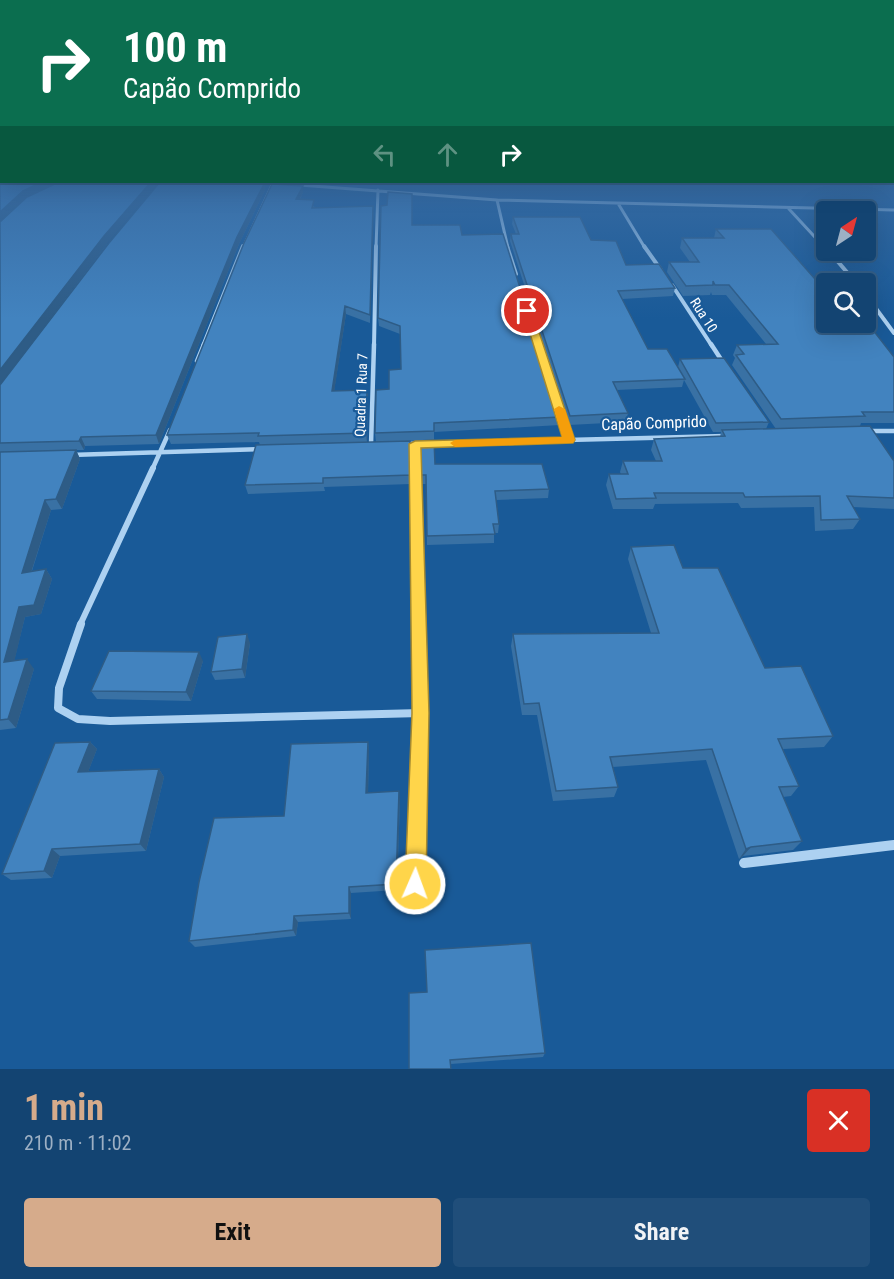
<!DOCTYPE html>
<meta charset="utf-8">
<style>
body{margin:0;font-family:"Roboto Condensed",sans-serif;background:#204e7a;color:#f1f3f6;height:100vh;display:flex;flex-direction:column;font-size:22px;white-space:nowrap}
*{box-sizing:border-box;margin:0}
p{font-size:20px;color:#9db0c4}
.icon{flex:none;width:33px;height:33px;fill:none;stroke:currentColor;stroke-width:2;stroke-linecap:round;stroke-linejoin:round}
.map{position:relative;height:1069px;overflow:hidden}
.details{display:flex;flex-direction:column;background:#134472;flex:1}
.details>*{flex:none}
.banner{position:absolute;left:0px;top:0px;width:894px;height:183px;box-shadow:0 6px 24px #0002,0 0 0 2px #325c84;background:#0b6e4f;color:#fff;overflow:hidden}
.needle{width:39px;rotate:36deg}
.controls{position:absolute;left:816px;top:201px;display:grid;gap:12px}
.controls a{display:grid;place-items:center;width:60px;height:60px;border-radius:6px;background:#134472;box-shadow:0 6px 24px #0002,0 0 0 2px #325c84;font-size:30px}
.pin{position:absolute;display:grid;place-items:center;width:51px;height:51px;color:#fff;margin:-26px;border:3px solid #fff;border-radius:50%;box-shadow:0 2px 6px #0007}
.me{position:absolute;width:66px;margin:-33px;rotate:2deg;stroke-linejoin:round;filter:drop-shadow(0 0 4px #0008)}
.turn{display:flex;align-items:center;gap:21px;height:126px;padding:0 24px;font-size:27px}
.turn .icon{width:78px;height:78px;stroke-width:2.5}
.turn b{display:block;font-size:42px;line-height:51px}
.lanes{display:flex;align-items:center;height:57px;padding:0 24px;background:#0003;justify-content:center;gap:30px;direction:ltr}
.lanes .off{opacity:.35}
.round{display:grid;place-items:center;flex:none;width:63px;height:63px;border-radius:6px;background:#204e7a}
.overview{display:flex;align-items:center;justify-content:space-between;height:102px;padding:0 24px}
h1{font-size:36px;font-weight:700;line-height:45px;color:#d6ab8b}
.primary-button{display:flex;gap:12px;margin-top:auto;padding:12px 24px}
.primary-button a{flex:1;height:69px;border-radius:6px;background:#d6ab8b;color:#111;font-size:24px;font-weight:700;line-height:69px;text-align:center}
.primary-button a+a{background:#204e7a;color:#f1f3f6}
.map>svg:first-child{display:block}
.lines{fill:none;stroke-linecap:round;stroke-linejoin:round}
.street-far5{stroke:#add1f1;stroke-width:3}
.street-far4{stroke:#add1f1;stroke-width:4}
.street-far3{stroke:#add1f1;stroke-width:4.5}
.street-far2{stroke:#add1f1;stroke-width:6}
.street-far1{stroke:#add1f1;stroke-width:8}
.street{stroke:#add1f1;stroke-width:10}
.wall{fill:#3971a4}
.shaded-wall{fill:#2e5c86}
.building{fill:#4283bf;stroke:#2e5c86;stroke-width:1.5}
.route{fill:#ffd54a;stroke:#a68a30;stroke-width:1.5}
.slow{fill:#f59e0b}
.labels{text-anchor:middle;dominant-baseline:central;stroke-width:4.5;stroke-linejoin:round;paint-order:stroke}
.far-street-label{font-size:14px;fill:#fff;stroke:#195a98}
.street-label{font-size:16px;fill:#fff;stroke:#195a98}
</style>
<div class="map">
<svg width="894" height="1069" viewBox="0 0 894 1069">
<rect width="100%" height="100%" fill="#195a98"/>
<g class="lines">
<!-- street-far5 -->
<path class="street-far5" d="M 260,182 L 497,200 L 894,210
M 497,200 L 508,248
M 619,205 L 645,248
M 789,209 L 825,248
M 243,248 L 273,183
M 376,248 L 378,190"/>
<!-- street-far4 -->
<path class="street-far4" d="M 507,246 L 516,274
M 644,246 L 661,270
M 823,246 L 826,249
M 828,250 L 857,284
M 672,285 L 712,346
M 866,295 L 894,333
M 534,332 L 538,346
M 203,346 L 243,246
M 374,346 L 376,246"/>
<!-- street-far3 -->
<path class="street-far3" d="M 538,344 L 569,440
M 711,344 L 724,364
M 197,361 L 204,344
M 868,431 L 894,431
M 403,444 L 725,436
M 415,444 L 416,470
M 371,445 L 374,344
M 70,455 L 261,449
M 152,470 L 170,430"/>
<!-- street-far2 -->
<path class="street-far2" d="M 416,468 L 419,625
M 80,625 L 153,468"/>
<!-- street-far1 -->
<path class="street-far1" d="M 81,624 L 59,688 L 58,708 L 78,719 L 110,721 L 421,713
M 418,822 L 421,713 L 419,624"/>
<!-- street -->
<path class="street" d="M 744,863 L 894,845
M 415,905 L 418,821"/>
</g>
<!-- wall -->
<path class="wall" d="M 0,169 L 107,244 L 10,372 L 237,183 L 264,184 L 265,190 L 239,244 L 159,444 L 85,446 L 84,450 L 76,450 L 80,459 L 62,509 L 51,510 L 32,571 L 46,569 L 52,579 L 41,614 L 25,617 L 14,661 L 34,669 L 16,728 L 0,730 Z
M 303,186 L 303,192 L 300,200 L 315,207 L 315,208 L 373,213 L 370,323 L 346,314 L 334,391 L 367,390 L 368,399 L 367,442 L 260,445 L 259,442 L 171,444 L 167,435 Z
M 513,217 L 591,240 L 626,265 L 675,288 L 673,296 L 622,299 L 648,349 L 678,367 L 680,359 L 769,422 L 766,429 L 776,429 L 732,365 L 735,358 L 733,355 L 737,345 L 766,344 L 726,295 L 712,295 L 711,292 L 710,295 L 683,296 L 667,272 L 669,262 L 690,262 L 680,248 L 682,238 L 714,238 L 716,229 L 822,287 L 894,357 L 894,423 L 861,423 L 860,426 L 894,461 L 894,509 L 853,507 L 860,519 L 853,529 L 815,531 L 814,507 L 741,508 L 738,503 L 655,504 L 653,509 L 613,509 L 606,485 L 609,474 L 621,474 L 620,472 L 623,461 L 656,461 L 651,450 L 654,439 L 720,437 L 721,432 L 713,432 L 684,380 L 682,387 L 617,390 L 628,413 L 626,422 L 569,425 L 512,247 L 510,241 L 511,234 L 516,234 L 512,224 Z
M 412,225 L 462,235 L 561,417 L 560,425 L 434,432 L 434,440 L 376,442 L 375,433 L 389,389 L 401,369 L 400,334 L 379,326 L 378,318 Z
M 410,441 L 411,484 L 324,487 L 325,491 L 248,494 L 245,485 Z
M 419,441 L 435,464 L 549,489 L 548,498 L 496,500 L 499,524 L 498,533 L 494,533 L 494,543 L 427,545 L 426,484 L 422,484 Z
M 631,547 L 683,568 L 765,668 L 833,736 L 824,747 L 783,749 L 799,786 L 791,796 L 783,797 L 802,841 L 793,850 L 743,856 L 739,859 L 706,760 L 613,767 L 618,787 L 614,797 L 553,801 L 537,715 L 522,715 L 511,646 L 513,634 L 651,633 L 628,559 Z
M 250,643 L 245,678 L 215,680 L 211,672 Z
M 203,661 L 191,701 L 97,699 L 91,691 Z
M 90,742 L 97,749 L 88,772 L 159,769 L 164,777 L 146,851 L 60,856 L 52,878 L 11,880 L 2,874 Z
M 368,742 L 369,750 L 368,792 L 400,799 L 397,890 L 351,893 L 351,919 L 298,922 L 296,936 L 195,947 L 189,941 L 284,816 Z
M 409,993 L 545,1053 L 543,1057 L 451,1064 Z"/>
<!-- shaded-wall -->
<path class="shaded-wall" d="M 42,182 L 59,182 L 0,222 L 0,212 L 23,191 Z
M 151,182 L 159,182 L 107,244 L 0,385 L 0,370 L 104,236 Z
M 264,184 L 265,190 L 239,244 L 159,444 L 156,435 L 237,237 Z
M 303,186 L 303,192 L 297,206 L 296,199 Z
M 373,206 L 373,213 L 370,323 L 370,315 Z
M 345,306 L 346,314 L 333,400 L 332,391 Z
M 367,390 L 368,399 L 367,442 L 366,433 Z
M 81,437 L 85,446 L 84,450 L 79,441 Z
M 76,450 L 80,459 L 62,509 L 56,499 Z
M 45,500 L 51,510 L 28,582 L 22,573 Z
M 46,569 L 52,579 L 41,614 L 25,617 L 12,671 L 4,662 L 19,607 Z
M 247,634 L 250,643 L 245,678 L 242,669 Z
M 199,652 L 203,661 L 191,701 L 186,692 Z
M 27,659 L 34,669 L 16,728 L 8,719 Z
M 90,742 L 97,749 L 85,780 L 78,772 Z
M 368,742 L 369,750 L 368,800 L 366,793 Z
M 159,769 L 164,777 L 146,851 L 140,844 Z
M 399,791 L 400,799 L 397,890 L 396,884 Z
M 751,847 L 743,856 L 739,859 L 746,849 Z
M 52,849 L 60,856 L 52,878 L 44,871 Z
M 349,887 L 351,893 L 351,919 L 349,913 Z
M 294,916 L 298,922 L 296,936 L 293,930 Z"/>
<!-- building -->
<path class="building" d="M 0,169 L 2,169 L 2,182 L 42,182 L 23,191 L 0,212 Z
M 59,182 L 151,182 L 104,236 L 0,370 L 0,222 L 27,197 Z
M 160,182 L 235,182 L 234,183 L 264,184 L 237,237 L 156,435 L 81,437 L 79,441 L 0,443 L 0,385 L 109,243 Z
M 272,184 L 303,186 L 296,199 L 314,200 L 312,208 L 373,206 L 370,315 L 345,306 L 332,391 L 367,390 L 366,433 L 258,436 L 259,433 L 167,435 L 244,243 Z
M 388,192 L 412,194 L 412,225 L 460,225 L 462,235 L 503,234 L 561,417 L 434,423 L 434,431 L 375,433 L 376,390 L 389,389 L 389,370 L 401,369 L 400,326 L 378,318 L 381,206 L 387,205 Z
M 513,217 L 580,217 L 591,240 L 616,241 L 626,265 L 659,264 L 675,288 L 618,291 L 648,349 L 667,349 L 685,379 L 613,382 L 628,413 L 570,416 L 512,239 L 511,234 L 519,234 Z
M 716,229 L 771,229 L 822,287 L 826,287 L 826,322 L 866,322 L 866,321 L 894,357 L 894,412 L 862,412 L 865,416 L 781,419 L 736,355 L 744,354 L 737,345 L 778,344 L 729,285 L 715,285 L 713,281 L 713,285 L 686,286 L 669,262 L 699,262 L 682,238 L 724,238 Z
M 724,358 L 769,422 L 716,423 L 680,359 Z
M 870,426 L 894,461 L 894,498 L 847,496 L 860,519 L 821,520 L 820,496 L 745,497 L 743,493 L 654,493 L 656,498 L 616,499 L 609,474 L 628,474 L 623,461 L 662,461 L 654,439 L 725,436 L 722,430 Z
M 434,440 L 435,464 L 542,464 L 549,489 L 495,491 L 499,524 L 493,524 L 495,534 L 427,536 L 426,475 L 421,475 L 419,441 Z
M 410,441 L 411,475 L 323,478 L 323,483 L 245,485 L 256,445 Z
M 76,450 L 56,499 L 45,500 L 22,573 L 46,569 L 34,605 L 19,607 L 4,662 L 27,659 L 8,719 L 0,720 L 0,452 Z
M 674,545 L 683,568 L 718,568 L 765,668 L 801,666 L 833,736 L 778,739 L 799,786 L 779,787 L 802,841 L 751,847 L 746,849 L 712,749 L 610,757 L 618,787 L 556,791 L 539,703 L 524,704 L 513,634 L 659,633 L 631,547 Z
M 247,634 L 242,669 L 211,672 L 218,637 Z
M 109,651 L 199,652 L 186,692 L 91,691 Z
M 90,742 L 78,772 L 159,769 L 140,844 L 52,849 L 44,871 L 2,874 L 55,743 Z
M 368,742 L 366,793 L 399,791 L 396,884 L 349,887 L 349,913 L 294,916 L 293,930 L 189,941 L 199,882 L 214,818 L 284,816 L 291,744 Z
M 531,943 L 545,1053 L 450,1060 L 451,1069 L 409,1069 L 409,993 L 427,992 L 425,950 Z"/>
<!-- sky -->
<linearGradient id="sky" x2="0" y2="1"><stop stop-color="#0e3254"/><stop offset="0.53" stop-color="#386ba2"/><stop offset="1" stop-color="#386ba2" stop-opacity="0"/></linearGradient>
<rect width="894" height="319" fill="url(#sky)"/>
<!-- route -->
<path class="route" d="M 527,308 L 532,311 L 575,440 L 573,443 L 421,448 L 429,713 L 426,884 L 423,891 L 415,895 L 408,891 L 405,884 L 412,713 L 409,444 L 415,441 L 562,437 L 523,311 Z"/>
<!-- slow -->
<path class="slow" d="M 559,406 L 565,409 L 575,440 L 573,443 L 455,447 L 450,443 L 455,440 L 562,437 L 554,409 Z"/>
<g class="labels">
<!-- far-street labels -->
<g class="far-street-label">
<text transform="translate(704 315) rotate(57)">Rua 10</text>
<text transform="translate(361 395) rotate(-88)">Quadra 1 Rua 7</text>
</g>
<!-- street labels -->
<g class="street-label">
<text transform="translate(654 423) rotate(-2)">Capão Comprido</text>
</g>
</g>
</svg>
<div class="controls">
<a><svg class="needle" viewBox="-14 -14 28 28"><path d="M0-13l5 13h-10z" fill="#e53935"/><path d="M0 13l5-13h-10z" fill="#9db0c4"/></svg></a>
<a><svg class="icon" aria-label="search" viewBox="0 0 24 24"><circle cx="10" cy="10" r="6"/><path d="M15 15l6 6"/></svg></a>
</div>
<div class="pin" style="left:527px;top:311px;background:#d93025"><svg class="icon" aria-label="arrive" viewBox="0 0 24 24"><path d="M6 21V4h12l-3 4 3 4H6"/></svg></div>
<svg class="me" style="left:415px;top:884px" viewBox="-20 -20 40 40"><circle r="17" fill="#ffd54a" stroke="#fff" stroke-width="3"/><path d="M0-11L8 9 0 5-8 9z" fill="#fff"/></svg>
<div class="banner">
<div class="turn"><svg class="icon" aria-label="right" viewBox="0 0 24 24"><path d="M7 20v-9h11M14 6l5 5-5 5"/></svg><div><b>100 m</b>Capão Comprido</div></div>
<div class="lanes"><svg class="icon off" aria-label="left" viewBox="0 0 24 24"><path d="M17 20v-9H6M10 6l-5 5 5 5"/></svg><svg class="icon off" aria-label="ahead" viewBox="0 0 24 24"><path d="M12 20V5M6 11l6-6 6 6"/></svg><svg class="icon" aria-label="right" viewBox="0 0 24 24"><path d="M7 20v-9h11M14 6l5 5-5 5"/></svg></div>
</div>
</div>
<section class="details">
<div class="overview"><div><h1>1 min</h1><p>210 m · 11:02</p></div><a class="round" style="background:#d93025;color:#fff"><svg class="icon" aria-label="close" viewBox="0 0 24 24"><path d="M6 6l12 12M18 6L6 18"/></svg></a></div>
<div class="primary-button"><a>Exit</a><a>Share</a></div>
</section>
